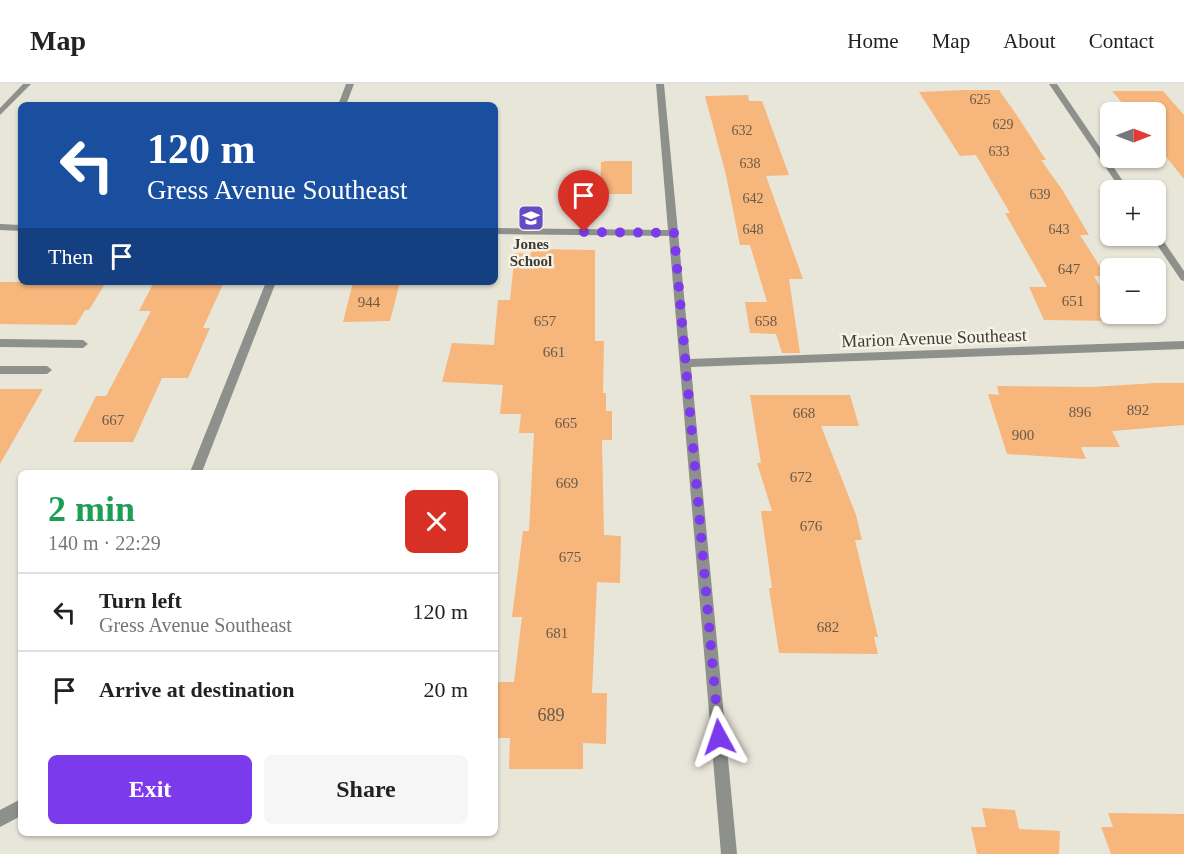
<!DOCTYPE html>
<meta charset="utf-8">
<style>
body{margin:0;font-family:"Times New Roman",serif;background:#f6f6f6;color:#222;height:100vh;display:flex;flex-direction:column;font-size:22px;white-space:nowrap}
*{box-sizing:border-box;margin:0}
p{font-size:20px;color:#767676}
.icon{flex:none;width:33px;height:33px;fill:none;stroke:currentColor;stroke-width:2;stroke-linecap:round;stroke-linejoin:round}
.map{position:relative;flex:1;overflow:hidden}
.panel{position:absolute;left:18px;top:386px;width:480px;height:366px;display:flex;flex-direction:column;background:#fff;border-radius:9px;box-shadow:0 2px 4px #0004}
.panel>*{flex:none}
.hud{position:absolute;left:18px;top:18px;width:480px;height:183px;border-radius:9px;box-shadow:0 2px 4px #0004;background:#1a4fa0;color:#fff;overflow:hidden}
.needle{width:39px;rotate:90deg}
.tools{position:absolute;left:1100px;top:18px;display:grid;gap:12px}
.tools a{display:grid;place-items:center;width:66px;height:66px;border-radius:9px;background:#fff;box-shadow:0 2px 4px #0004;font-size:30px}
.pin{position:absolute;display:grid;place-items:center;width:51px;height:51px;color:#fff;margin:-62px -26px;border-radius:50% 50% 50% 0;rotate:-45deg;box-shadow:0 0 6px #0007}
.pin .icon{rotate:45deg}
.me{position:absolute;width:66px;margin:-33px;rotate:355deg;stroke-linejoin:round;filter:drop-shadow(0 0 4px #0008)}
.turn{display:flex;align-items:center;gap:21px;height:126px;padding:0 30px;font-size:27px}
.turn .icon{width:78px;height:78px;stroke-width:2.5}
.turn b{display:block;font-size:42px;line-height:51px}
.then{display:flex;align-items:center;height:57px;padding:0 30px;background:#0003;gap:12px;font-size:22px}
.round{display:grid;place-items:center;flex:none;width:63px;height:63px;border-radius:9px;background:#f6f6f6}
.headline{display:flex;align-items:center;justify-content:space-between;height:102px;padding:0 30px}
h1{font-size:36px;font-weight:700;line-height:45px;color:#1e9e55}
.cta{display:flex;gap:12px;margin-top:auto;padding:12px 30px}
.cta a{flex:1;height:69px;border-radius:9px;background:#7c3aed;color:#fff;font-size:24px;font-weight:700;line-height:69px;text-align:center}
.cta a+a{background:#f6f6f6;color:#222}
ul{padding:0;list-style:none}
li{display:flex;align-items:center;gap:18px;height:78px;padding:0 30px;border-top:2px solid #e0e0e0}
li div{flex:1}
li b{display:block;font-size:22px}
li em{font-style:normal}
header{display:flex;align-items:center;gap:36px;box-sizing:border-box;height:84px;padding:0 30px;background:#fff;border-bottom:2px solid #e0e0e0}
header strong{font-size:28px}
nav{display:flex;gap:33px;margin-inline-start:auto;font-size:21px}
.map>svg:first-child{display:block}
.building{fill:#f6b67c}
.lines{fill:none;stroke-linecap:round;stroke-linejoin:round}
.lane{fill:#8d908b;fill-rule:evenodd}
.street{fill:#8d908b;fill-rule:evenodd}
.route{stroke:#7c3aed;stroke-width:10;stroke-dasharray:0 18}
.labels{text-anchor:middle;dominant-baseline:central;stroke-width:5;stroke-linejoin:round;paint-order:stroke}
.far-number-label{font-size:14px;fill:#6a5a48}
.far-poi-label{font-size:15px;font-weight:bold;fill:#3c3b36;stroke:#f6f3e6}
.number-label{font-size:15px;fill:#6a5a48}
.street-label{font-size:18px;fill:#3c3b36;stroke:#f6f3e6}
.near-number-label{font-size:18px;fill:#6a5a48}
</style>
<header>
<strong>Map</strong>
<nav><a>Home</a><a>Map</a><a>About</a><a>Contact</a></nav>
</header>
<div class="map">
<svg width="1184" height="770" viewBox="0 0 1184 770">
<rect width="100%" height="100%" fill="#e8e6d9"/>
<!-- building -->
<path class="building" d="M 965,6 L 999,6 L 1016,30 L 1046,76 L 1041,76 L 1063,107 L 1089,151 L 1080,151 L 1106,192 L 1094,192 L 1110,221 L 1110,230 L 1115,230 L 1119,237 L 1044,236 L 1029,203 L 1047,203 L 1005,129 L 1010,129 L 976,71 L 960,72 L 919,8 Z
M 1112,7 L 1163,7 L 1184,31 L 1184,95 L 1155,59 L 1155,28 L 1130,28 Z
M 748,11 L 749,17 L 762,17 L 789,91 L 766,92 L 803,195 L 789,195 L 800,269 L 782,269 L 776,250 L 750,249 L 745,218 L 767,218 L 750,161 L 740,161 L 726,91 L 705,12 Z
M 606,77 L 632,77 L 632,110 L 600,110 L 601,78 Z
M 531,165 L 595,166 L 595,257 L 604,257 L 603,309 L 606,309 L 606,327 L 612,327 L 612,356 L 602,356 L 604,451 L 621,452 L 620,499 L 597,498 L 592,609 L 607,609 L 606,660 L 583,659 L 583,685 L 509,685 L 510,654 L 495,654 L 495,598 L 514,598 L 522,533 L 512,533 L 523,447 L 529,447 L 534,349 L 519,349 L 521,330 L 500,330 L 503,301 L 442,298 L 452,259 L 494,261 L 498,216 L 510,216 L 515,169 L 531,170 Z
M 0,198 L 106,198 L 89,226 L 85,226 L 76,241 L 0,240 Z
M 154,198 L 224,198 L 203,244 L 210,244 L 188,294 L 162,294 L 133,358 L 73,358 L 96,312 L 106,312 L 151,227 L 139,227 Z
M 353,198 L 400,198 L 390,237 L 343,238 Z
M 1155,299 L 1184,299 L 1184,341 L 1112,347 L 1120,363 L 1081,363 L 1086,375 L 1007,370 L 988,310 L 999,311 L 997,302 L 1092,303 Z
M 0,305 L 43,305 L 0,380 Z
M 750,311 L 850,311 L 859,342 L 821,342 L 856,431 L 862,456 L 855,456 L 878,553 L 874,553 L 878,570 L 779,569 L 769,504 L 772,504 L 761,427 L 772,427 L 757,379 L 761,379 Z
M 982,724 L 1015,726 L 1019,745 L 1060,747 L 1059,770 L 977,770 L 971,743 L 986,743 Z
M 1108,729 L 1184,730 L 1184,770 L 1111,770 L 1101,743 L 1113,743 Z"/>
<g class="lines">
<!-- lane -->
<path class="lane" d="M 0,255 L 83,256 L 88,260 L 83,264 L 0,263 Z
M 0,282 L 47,282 L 52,286 L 47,290 L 0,290 Z"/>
<!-- street -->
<path class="street" d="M 23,0 L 31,0 L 0,31 L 0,24 Z
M 346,0 L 354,0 L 346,21 L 338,21 Z
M 656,0 L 664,0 L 690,275 L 1184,257 L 1184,265 L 691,283 L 737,770 L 721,770 L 669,152 L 495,150 L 495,144 L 668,146 Z
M 1049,0 L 1057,0 L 1129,106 L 1121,106 Z
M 0,140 L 21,141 L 21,147 L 0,146 Z
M 1155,148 L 1158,149 L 1184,187 L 1184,197 L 1181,196 L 1151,152 L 1155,152 Z
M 266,198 L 276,198 L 202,388 L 190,388 Z
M 21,715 L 21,732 L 0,743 L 0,726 Z"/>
</g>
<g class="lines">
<!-- route -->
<path class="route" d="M 584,148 L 674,149 L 719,653"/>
</g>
<!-- icons -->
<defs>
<symbol id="school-square" viewBox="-11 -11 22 22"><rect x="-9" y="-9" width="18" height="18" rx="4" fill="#634cc5" stroke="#f6f3e6"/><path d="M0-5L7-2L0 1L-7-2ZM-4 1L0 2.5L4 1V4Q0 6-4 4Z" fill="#fff"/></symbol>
</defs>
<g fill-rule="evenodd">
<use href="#school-square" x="516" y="119" width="30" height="30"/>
</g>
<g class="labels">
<!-- far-number labels -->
<g class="far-number-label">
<text x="980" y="15">625</text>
<text x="1003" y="40">629</text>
<text x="742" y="46">632</text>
<text x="999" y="67">633</text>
<text x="750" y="79">638</text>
<text x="1040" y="110">639</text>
<text x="753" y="114">642</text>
<text x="753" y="145">648</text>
<text x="1059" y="145">643</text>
</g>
<!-- far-poi labels -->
<g class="far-poi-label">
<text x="531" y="160">Jones<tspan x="531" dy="17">School</tspan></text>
</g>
<!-- number labels -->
<g class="number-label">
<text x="1069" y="185">647</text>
<text x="1073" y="217">651</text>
<text x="369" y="218">944</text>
<text x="545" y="237">657</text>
<text x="766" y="237">658</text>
<text x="554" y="268">661</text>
<text x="1138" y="326">892</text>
<text x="1080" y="328">896</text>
<text x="804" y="329">668</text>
<text x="113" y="336">667</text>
<text x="566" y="339">665</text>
<text x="1023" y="351">900</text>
<text x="801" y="393">672</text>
<text x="567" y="399">669</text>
<text x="811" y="442">676</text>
<text x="570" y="473">675</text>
<text x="828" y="543">682</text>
<text x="557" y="549">681</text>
</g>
<!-- street labels -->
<g class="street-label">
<text transform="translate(934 254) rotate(-2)">Marion Avenue Southeast</text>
</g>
<!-- near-number labels -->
<g class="near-number-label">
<text x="551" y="631">689</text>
</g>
</g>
</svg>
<div class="tools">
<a><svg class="needle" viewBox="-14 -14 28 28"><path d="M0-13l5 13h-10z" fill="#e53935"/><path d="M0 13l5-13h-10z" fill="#767676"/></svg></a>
<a>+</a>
<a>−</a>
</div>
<div class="pin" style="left:584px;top:148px;background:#d93025"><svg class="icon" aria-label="arrive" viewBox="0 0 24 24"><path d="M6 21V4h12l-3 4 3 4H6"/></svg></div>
<svg class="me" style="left:719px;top:653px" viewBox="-20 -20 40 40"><path d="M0-17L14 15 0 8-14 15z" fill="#7c3aed" stroke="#fff" stroke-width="4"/></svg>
<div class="hud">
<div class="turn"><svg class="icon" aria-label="left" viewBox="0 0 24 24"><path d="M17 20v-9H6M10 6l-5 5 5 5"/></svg><div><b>120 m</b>Gress Avenue Southeast</div></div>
<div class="then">Then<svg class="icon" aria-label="arrive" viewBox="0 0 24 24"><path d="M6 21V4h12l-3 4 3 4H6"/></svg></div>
</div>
<section class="panel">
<div class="headline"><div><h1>2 min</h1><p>140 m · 22:29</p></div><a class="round" style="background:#d93025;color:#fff"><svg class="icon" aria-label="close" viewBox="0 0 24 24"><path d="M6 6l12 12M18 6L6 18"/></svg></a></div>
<ul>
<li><svg class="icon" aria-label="left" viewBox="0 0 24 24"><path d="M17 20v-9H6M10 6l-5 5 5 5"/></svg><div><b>Turn left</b><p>Gress Avenue Southeast</p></div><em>120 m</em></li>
<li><svg class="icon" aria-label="arrive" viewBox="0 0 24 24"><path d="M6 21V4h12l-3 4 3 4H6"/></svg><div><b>Arrive at destination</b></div><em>20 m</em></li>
</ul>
<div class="cta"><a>Exit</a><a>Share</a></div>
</section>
</div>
